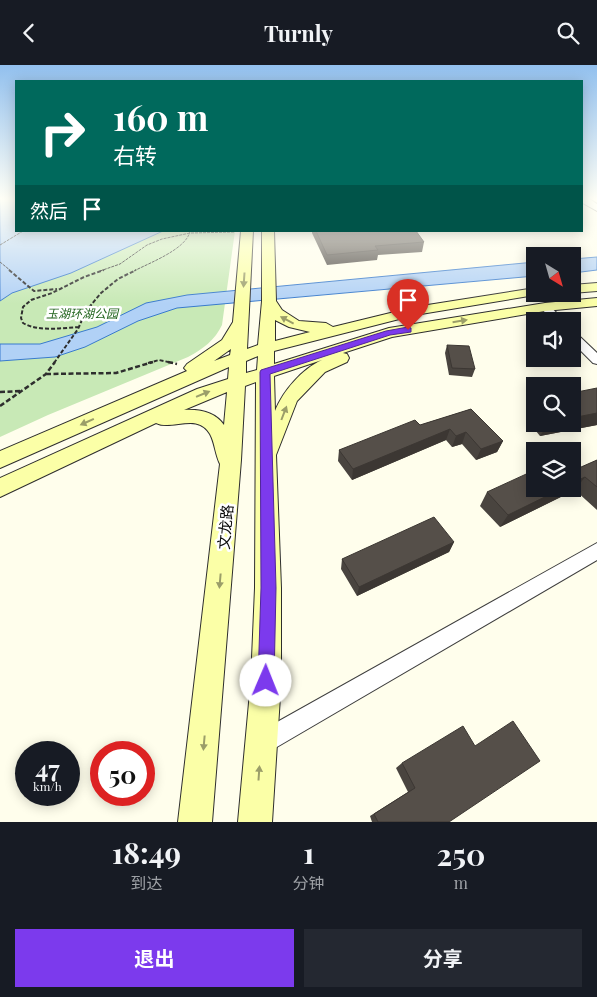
<!DOCTYPE html>
<html lang="zh">
<meta charset="utf-8">
<style>
body{margin:0;font-family:"Playfair Display","Noto Sans SC",serif;background:#242831;color:#f1f3f6;height:100vh;display:flex;flex-direction:column;font-size:19px;white-space:nowrap}
*{box-sizing:border-box;margin:0}
p{font-size:16px;color:#9ea1a6}
.icon{flex:none;width:28px;height:28px;fill:none;stroke:currentColor;stroke-width:2;stroke-linecap:round;stroke-linejoin:round}
.map{position:relative;height:757px;overflow:hidden}
.panel{display:flex;flex-direction:column;background:#171b24;flex:1}
.panel>*{flex:none}
.banner{position:absolute;left:15px;top:15px;width:568px;height:152px;border-radius:0px;box-shadow:0 2px 12px #0003;background:#00695c;color:#fff;overflow:hidden}
.needle{width:32px;rotate:143deg}
.tools{position:absolute;left:526px;top:182px;display:grid;gap:10px}
.tools a{display:grid;place-items:center;width:55px;height:55px;border-radius:0px;background:#171b24;box-shadow:0 2px 12px #0003;font-size:25px}
.speed{position:absolute;left:15px;top:676px;display:flex;gap:10px;font-size:25px;font-weight:700;text-align:center}
.speed>*{display:grid;place-content:center;width:65px;height:65px;border-radius:50%;background:#171b24;box-shadow:0 2px 12px #0003;line-height:1}
.speed small{font-size:12px;font-weight:400}
.speed .limit{border:8px solid #d22;background:#fff;color:#111}
.pin{position:absolute;display:grid;place-items:center;width:42px;height:42px;color:#fff;margin:-51px -21px;border-radius:50% 50% 50% 0;rotate:-45deg;box-shadow:0 0 5px #0007}
.pin .icon{rotate:45deg}
.me{position:absolute;width:55px;margin:-28px;rotate:1deg;stroke-linejoin:round;filter:drop-shadow(0 0 4px #0008)}
.turn{display:flex;align-items:center;gap:18px;height:105px;padding:0 15px;font-size:22px}
.turn .icon{width:65px;height:65px;stroke-width:2.5}
.turn b{display:block;font-size:35px;line-height:42px}
.then{display:flex;align-items:center;height:48px;padding:0 15px;background:#0003;gap:10px;font-size:19px}
.eta{display:flex;justify-content:space-evenly;align-items:center;height:85px;text-align:center}
.eta b{font-size:30px;font-weight:700;line-height:35px}
.cta{display:flex;gap:10px;margin-top:auto;padding:10px 15px}
.cta a{flex:1;height:58px;border-radius:0px;background:#7c3aed;color:#fff;font-size:20px;font-weight:700;line-height:58px;text-align:center}
.cta a+a{background:#242831;color:#f1f3f6}
header{display:flex;justify-content:space-between;align-items:center;height:65px;padding:0 15px;background:#171b24;font-size:22px;font-weight:700}
.map>svg:first-child{display:block}
.green{fill:#c8e9b6}
.water{fill:#b1d1f6;stroke:#387acd}
.lines{fill:none;stroke-linecap:round;stroke-linejoin:round}
.minor-casing{stroke:#3f3f3f;stroke-width:2}
.tertiary-casing{stroke:#3f3f3f;stroke-width:2}
.secondary-casing{stroke:#2e2e2e;stroke-width:2}
.path-far2{stroke:#2e2e2e;stroke-width:1;stroke-dasharray:3 1;stroke-linecap:butt}
.path-far1{stroke:#2e2e2e;stroke-width:2;stroke-dasharray:4 2;stroke-linecap:butt}
.path{stroke:#2e2e2e;stroke-width:2.5;stroke-dasharray:5 2.5;stroke-linecap:butt}
.minor{fill:#fff;fill-rule:evenodd}
.tertiary{fill:#fff;fill-rule:evenodd}
.secondary{fill:#fbffa7;fill-rule:evenodd}
.wall{fill:#49443f}
.shaded-wall{fill:#3c3733}
.building{fill:#554f49;stroke:#3c3733}
.oneway{fill:#9b9e69}
.route{fill:#7c3aed;stroke:#51269a}
.labels{text-anchor:middle;dominant-baseline:central;stroke-width:5;stroke-linejoin:round;paint-order:stroke}
.far-park-label{font-size:12px;font-style:italic;fill:#21641d;stroke:#fff}
.street-label{font-size:15px;fill:#0c0c0c;stroke:#fff}
</style>
<header><svg class="icon" aria-label="back" viewBox="0 0 24 24"><path d="M15 5l-7 7 7 7"/></svg>Turnly<svg class="icon" aria-label="search" viewBox="0 0 24 24"><circle cx="10" cy="10" r="6"/><path d="M15 15l6 6"/></svg></header>
<div class="map">
<svg width="597" height="757" viewBox="0 0 597 757">
<rect width="100%" height="100%" fill="#fffeec"/>
<!-- green -->
<path class="green" d="M 0,133 L 16,133 L 16,166 L 235,166 L 222,260 C 215,275 203,284 188,292 L 48,350 L 0,372 Z"/>
<!-- water -->
<path class="water" d="M 0,133 L 16,133 L 16,166 L 163,166 L 71,208 L 12,228 L 0,236 Z
M 597,192 L 597,205 L 573,208 L 573,194 Z
M 535,197 L 535,211 L 177,243 L 138,256 L 85,282 L 55,292 L 0,296 L 0,279 L 40,279 L 97,262 L 146,238 L 187,230 Z"/>
<g class="lines">
<defs>
<path id="minor" d="M 545,239 L 549,240 L 564,256 L 553,256 L 540,242 Z
M 572,267 L 576,268 L 597,288 L 597,299 L 593,298 L 572,277 Z
M 597,478 L 597,495 L 270,686 L 262,689 L 254,686 L 251,678 L 254,670 Z"/>
<path id="tertiary" d="M 581,133 L 588,133 L 597,139 L 597,146 L 581,137 Z"/>
<path id="secondary" d="M 241,166 L 253,166 L 247,284 L 258,280 L 262,236 L 262,166 L 274,166 L 276,236 L 282,245 L 299,256 L 326,258 L 333,262 L 415,242 L 535,223 L 535,229 L 541,229 L 415,250 L 274,286 L 274,299 L 389,263 L 545,238 L 597,233 L 597,241 L 545,246 L 392,272 L 343,288 L 347,289 L 349,293 L 347,297 L 325,307 L 297,336 L 276,390 L 281,523 L 281,616 L 272,757 L 238,757 L 251,616 L 255,523 L 256,317 L 245,321 L 241,395 L 212,757 L 178,757 L 220,399 C 215,389 215,378 210,369 C 197,347 173,366 156,358 L 0,432 L 0,413 L 197,324 L 228,314 L 229,302 L 0,403 L 0,386 L 187,306 L 184,303 L 187,299 L 222,275 L 233,257 ZM 275,255 L 289,262 L 310,267 L 275,276 ZM 231,284 L 230,290 L 214,296 ZM 258,291 L 257,305 L 246,308 L 246,296 ZM 322,295 C 302,304 283,326 275,346 L 274,311 ZM 227,327 L 224,360 C 215,347 199,344 184,345 Z
M 597,218 L 597,226 L 572,228 L 572,220 Z"/>
</defs>
<!-- minor casing -->
<use href="#minor" class="minor-casing"/>
<!-- tertiary casing -->
<use href="#tertiary" class="tertiary-casing"/>
<!-- secondary casing -->
<use href="#secondary" class="secondary-casing"/>
<!-- path-far2 -->
<path class="path-far2" d="M 0,180 L 23,166
M 0,197 L 11,206
M 100,206 L 120,199 L 147,180 L 162,174 L 190,168 L 235,167
M 134,206 C 149,198 187,184 190,166"/>
<!-- path-far1 -->
<path class="path-far1" d="M 9,205 L 34,226 L 57,224
M 79,262 C 61,263 39,267 23,258 L 21,253 L 23,242 L 31,235 L 52,228 L 84,212 L 104,205
M 54,298 L 78,264 L 86,246 L 101,228 L 118,214 L 136,205
M 148,298 L 159,295 L 173,298"/>
<!-- path -->
<path class="path" d="M 168,297 L 177,299
M 46,309 L 116,308 L 153,297
M 0,327 L 21,326
M 0,341 L 46,309 L 55,297"/>
<!-- minor -->
<use href="#minor" class="minor"/>
<!-- tertiary -->
<use href="#tertiary" class="tertiary"/>
<!-- secondary -->
<use href="#secondary" class="secondary"/>
</g>
<!-- wall -->
<path class="wall" d="M 312,166 L 416,166 L 424,177 L 422,187 L 378,190 L 377,195 L 327,200 L 312,168 Z
M 447,280 L 475,304 L 472,312 L 449,310 L 445,288 Z
M 597,323 L 597,360 L 540,371 L 527,355 L 529,351 L 527,349 L 534,335 L 535,335 L 535,359 L 572,359 Z
M 471,344 L 503,376 L 497,387 L 476,395 L 462,379 L 452,382 L 446,375 L 352,415 L 338,396 L 339,385 L 420,360 Z
M 597,395 L 597,445 L 575,425 L 500,462 L 480,441 L 487,427 L 535,424 Z
M 454,477 L 449,487 L 357,531 L 341,504 L 342,494 Z
M 402,698 L 449,757 L 372,757 L 370,751 L 408,727 L 396,703 Z"/>
<!-- shaded-wall -->
<path class="shaded-wall" d="M 597,348 L 597,360 L 540,371 L 548,359 L 572,359 L 572,353 Z
M 450,364 L 446,375 L 352,415 L 353,404 Z
M 466,367 L 462,379 L 452,382 L 456,371 Z
M 503,376 L 497,387 L 476,395 L 481,384 Z
M 585,412 L 575,425 L 500,462 L 508,450 L 561,424 L 572,424 L 572,418 Z
M 454,477 L 449,487 L 357,531 L 359,522 Z"/>
<!-- building -->
<path class="building" d="M 316,166 L 416,166 L 424,177 L 375,181 L 378,185 L 327,190 Z
M 447,280 L 469,281 L 475,304 L 452,303 Z
M 597,323 L 597,348 L 572,353 L 572,328 Z
M 471,344 L 503,376 L 481,384 L 466,367 L 456,371 L 450,364 L 353,404 L 339,385 L 415,355 L 420,360 Z
M 597,395 L 597,422 L 585,412 L 572,418 L 572,406 Z
M 535,405 L 535,424 L 561,424 L 508,450 L 487,427 Z
M 434,452 L 454,477 L 359,522 L 342,494 Z
M 513,656 L 540,696 L 449,757 L 378,757 L 374,749 L 415,723 L 402,698 L 463,661 L 475,681 Z"/>
<!-- one-way arrows -->
<defs><path id="oneway-solid" d="M-6-.8H1V-3.2L6.5 0L1 3.2V.8H-6Z" transform="scale(1.25)"/></defs>
<g class="oneway">
<use href="#oneway-solid" transform="translate(244 215) rotate(94)"/>
<use href="#oneway-solid" transform="translate(287 255) rotate(-152)"/>
<use href="#oneway-solid" transform="translate(460 256) rotate(-9)"/>
<use href="#oneway-solid" transform="translate(203 329) rotate(-22)"/>
<use href="#oneway-solid" transform="translate(284 348) rotate(-69)"/>
<use href="#oneway-solid" transform="translate(87 357) rotate(156)"/>
<use href="#oneway-solid" transform="translate(220 516) rotate(95)"/>
<use href="#oneway-solid" transform="translate(204 678) rotate(95)"/>
<use href="#oneway-solid" transform="translate(259 708) rotate(-86)"/>
</g>
<!-- sky -->
<linearGradient id="sky" x2="0" y2="1"><stop stop-color="#92c0ee"/><stop offset="0.56" stop-color="#fffff6"/><stop offset="1" stop-color="#fffff6" stop-opacity="0"/></linearGradient>
<rect width="597" height="239" fill="url(#sky)"/>
<!-- route -->
<path class="route" d="M 408,262 L 411,263 L 411,267 L 390,270 L 270,309 L 276,523 L 274,616 L 272,622 L 266,625 L 260,622 L 258,616 L 261,523 L 260,307 L 261,305 L 386,266 Z"/>
<g class="labels">
<!-- far-park labels -->
<g class="far-park-label">
<text x="82" y="248">玉湖环湖公园</text>
</g>
<!-- street labels -->
<g class="street-label">
<text transform="translate(225 462) rotate(-85)">文龙路</text>
</g>
</g>
</svg>
<div class="tools">
<a><svg class="needle" viewBox="-14 -14 28 28"><path d="M0-13l5 13h-10z" fill="#e53935"/><path d="M0 13l5-13h-10z" fill="#9ea1a6"/></svg></a>
<a><svg class="icon" aria-label="sound" viewBox="0 0 24 24"><path d="M4 9h4l5-4v14l-5-4H4zM17 9q2 3 0 6"/></svg></a>
<a><svg class="icon" aria-label="search" viewBox="0 0 24 24"><circle cx="10" cy="10" r="6"/><path d="M15 15l6 6"/></svg></a>
<a><svg class="icon" aria-label="layers" viewBox="0 0 24 24"><path d="M12 4l9 5-9 5-9-5zM3 14l9 5 9-5"/></svg></a>
</div>
<div class="speed"><div>47<small>km/h</small></div><div class="limit">50</div></div>
<div class="pin" style="left:408px;top:265px;background:#d93025"><svg class="icon" aria-label="arrive" viewBox="0 0 24 24"><path d="M6 21V4h12l-3 4 3 4H6"/></svg></div>
<svg class="me" style="left:266px;top:616px" viewBox="-20 -20 40 40"><circle r="19" fill="#fff"/><path d="M0-13L10 11 0 6-10 11z" fill="#7c3aed"/></svg>
<div class="banner">
<div class="turn"><svg class="icon" aria-label="right" viewBox="0 0 24 24"><path d="M7 20v-9h11M14 6l5 5-5 5"/></svg><div><b>160 m</b>右转</div></div>
<div class="then">然后<svg class="icon" aria-label="arrive" viewBox="0 0 24 24"><path d="M6 21V4h12l-3 4 3 4H6"/></svg></div>
</div>
</div>
<section class="panel">
<div class="eta">
<div><b>18:49</b><p>到达</p></div>
<div><b>1</b><p>分钟</p></div>
<div><b>250</b><p>m</p></div>
</div>
<div class="cta"><a>退出</a><a>分享</a></div>
</section>
